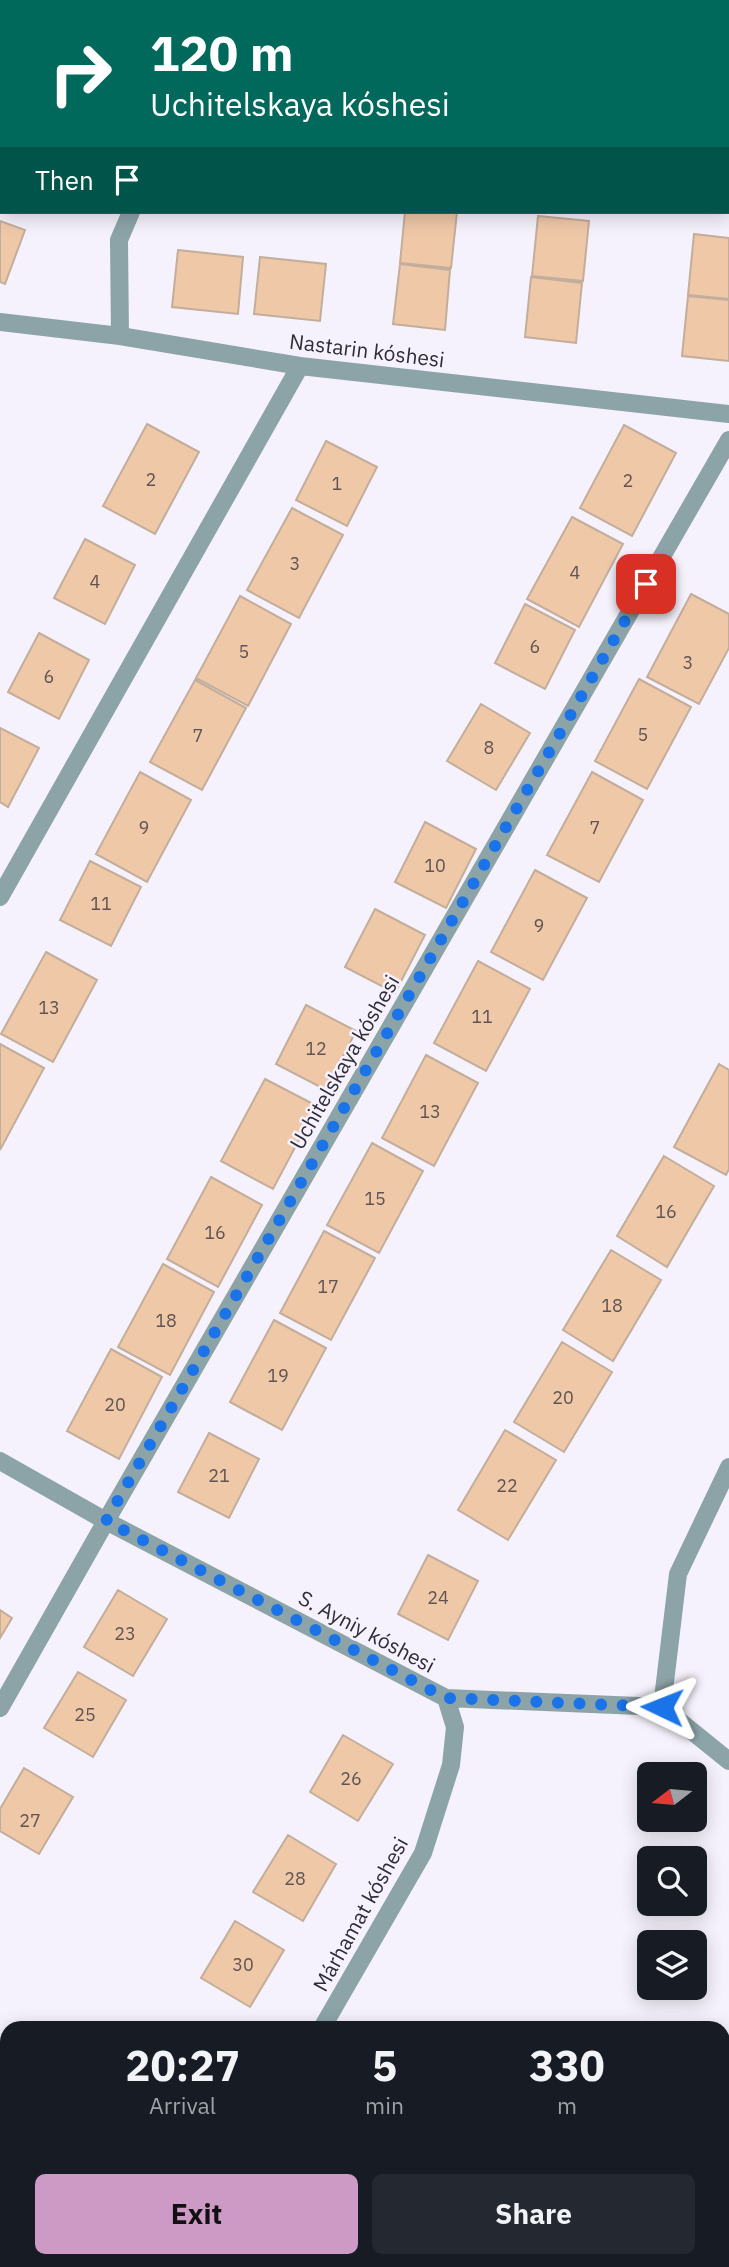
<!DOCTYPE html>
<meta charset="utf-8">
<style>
body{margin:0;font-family:"IBM Plex Sans",sans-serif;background:#242831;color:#f1f3f6;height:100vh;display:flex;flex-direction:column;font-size:26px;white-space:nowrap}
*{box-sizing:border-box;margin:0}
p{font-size:23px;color:#9ea1a6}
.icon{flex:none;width:38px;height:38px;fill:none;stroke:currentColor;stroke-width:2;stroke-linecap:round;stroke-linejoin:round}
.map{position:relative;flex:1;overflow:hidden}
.drawer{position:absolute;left:0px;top:2021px;width:730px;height:247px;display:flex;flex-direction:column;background:#171b24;border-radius:21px 21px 0 0;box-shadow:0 4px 18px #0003}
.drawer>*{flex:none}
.top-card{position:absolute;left:0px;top:0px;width:730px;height:214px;box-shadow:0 4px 18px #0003;background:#00695c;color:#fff;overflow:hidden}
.needle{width:46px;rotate:254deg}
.controls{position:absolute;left:637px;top:1762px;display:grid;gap:14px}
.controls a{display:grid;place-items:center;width:70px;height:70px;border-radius:10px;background:#171b24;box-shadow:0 4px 18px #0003;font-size:35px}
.pin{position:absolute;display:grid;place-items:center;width:60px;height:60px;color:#fff;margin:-30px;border-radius:14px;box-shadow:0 4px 10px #0006}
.me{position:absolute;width:77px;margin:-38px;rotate:272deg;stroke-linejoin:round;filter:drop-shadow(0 0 5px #0008)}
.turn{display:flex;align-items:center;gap:24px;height:147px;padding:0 35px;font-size:32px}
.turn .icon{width:91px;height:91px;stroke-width:2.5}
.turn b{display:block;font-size:49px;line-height:60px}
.then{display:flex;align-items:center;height:66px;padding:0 35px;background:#0003;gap:14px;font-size:26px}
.eta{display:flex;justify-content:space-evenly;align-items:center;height:119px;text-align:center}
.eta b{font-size:42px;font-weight:700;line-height:49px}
.cta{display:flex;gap:14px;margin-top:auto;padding:14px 35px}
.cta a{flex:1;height:80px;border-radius:10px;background:#cd9ac5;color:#111;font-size:28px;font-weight:700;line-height:80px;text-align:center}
.cta a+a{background:#242831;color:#f1f3f6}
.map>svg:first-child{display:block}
.building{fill:#efc8a8;stroke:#c3ad9b;stroke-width:2}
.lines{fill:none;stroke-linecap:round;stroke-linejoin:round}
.street{stroke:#8ca4a8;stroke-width:18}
.route{stroke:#1a73e8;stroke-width:12;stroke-dasharray:0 21.6}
.labels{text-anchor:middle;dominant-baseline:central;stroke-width:5;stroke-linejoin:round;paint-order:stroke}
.number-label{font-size:18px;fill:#605452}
.street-label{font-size:21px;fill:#312d36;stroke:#f6f2fd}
</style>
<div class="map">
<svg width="729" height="2267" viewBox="0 0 729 2267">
<rect width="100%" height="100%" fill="#f6f2fd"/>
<!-- building -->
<path class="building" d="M 405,212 L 457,212 L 451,268 L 400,263 Z
M 538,216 L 589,221 L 583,281 L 532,276 Z
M 0,221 L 25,230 L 5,284 L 0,282 Z
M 694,234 L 729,238 L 729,299 L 688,295 Z
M 178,250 L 243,257 L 238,314 L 172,307 Z
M 260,257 L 326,264 L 320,321 L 254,314 Z
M 400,264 L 450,270 L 445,330 L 393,324 Z
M 531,277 L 582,283 L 576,343 L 525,337 Z
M 688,296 L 729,300 L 729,361 L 682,356 Z
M 147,424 L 199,452 L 155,534 L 103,506 Z
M 624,425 L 676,453 L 632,536 L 580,508 Z
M 326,441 L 377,467 L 347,526 L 296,500 Z
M 292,508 L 343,535 L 299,618 L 247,590 Z
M 572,517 L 623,544 L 579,627 L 527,599 Z
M 85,539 L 135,565 L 105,624 L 54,598 Z
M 691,594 L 729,614 L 729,648 L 699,704 L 647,677 Z
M 240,596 L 291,624 L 248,706 L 196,678 Z
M 525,604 L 575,630 L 545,689 L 495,663 Z
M 39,633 L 89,660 L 59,719 L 8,692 Z
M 639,679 L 691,707 L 647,789 L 595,761 Z
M 195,680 L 246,708 L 202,790 L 150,762 Z
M 481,704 L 530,733 L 496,790 L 447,761 Z
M 0,728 L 39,748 L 8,807 L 0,802 Z
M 140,772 L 191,800 L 147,882 L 96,854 Z
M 592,772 L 643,800 L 599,882 L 547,855 Z
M 425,822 L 476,849 L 446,908 L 395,882 Z
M 90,861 L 141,887 L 111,946 L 60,920 Z
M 535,870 L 587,898 L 543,980 L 491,952 Z
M 375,909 L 425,935 L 395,993 L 345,967 Z
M 46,952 L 97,980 L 53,1062 L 1,1034 Z
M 478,961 L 530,989 L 486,1071 L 434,1043 Z
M 306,1005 L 356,1031 L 326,1090 L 276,1064 Z
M 0,1044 L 44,1068 L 0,1150 Z
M 426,1055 L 478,1083 L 434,1166 L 382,1138 Z
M 719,1064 L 729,1070 L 729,1169 L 726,1175 L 674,1147 Z
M 265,1079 L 317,1106 L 273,1189 L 221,1161 Z
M 372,1143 L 423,1171 L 379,1253 L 327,1225 Z
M 664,1156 L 714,1186 L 667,1267 L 617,1236 Z
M 211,1177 L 262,1205 L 218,1287 L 167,1259 Z
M 324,1231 L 375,1258 L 331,1340 L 280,1313 Z
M 611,1250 L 661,1280 L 613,1361 L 563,1330 Z
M 163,1264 L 214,1292 L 170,1375 L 118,1347 Z
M 274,1320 L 326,1348 L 282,1430 L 230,1402 Z
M 562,1342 L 612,1372 L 564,1452 L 514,1422 Z
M 111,1349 L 162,1377 L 119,1459 L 67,1431 Z
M 505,1430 L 556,1460 L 508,1540 L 458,1510 Z
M 209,1433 L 259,1459 L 229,1518 L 178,1492 Z
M 428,1555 L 478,1581 L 448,1640 L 398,1614 Z
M 118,1590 L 167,1619 L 133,1676 L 84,1647 Z
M 0,1610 L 12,1618 L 0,1638 Z
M 78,1672 L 126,1700 L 93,1757 L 44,1728 Z
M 343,1735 L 393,1764 L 358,1821 L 310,1792 Z
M 24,1768 L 73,1797 L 39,1854 L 0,1831 L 0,1809 Z
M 288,1835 L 336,1864 L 303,1921 L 253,1892 Z
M 235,1921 L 284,1950 L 250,2007 L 201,1978 Z
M 35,2261 L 102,2261 L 98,2267 L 41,2267 L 34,2263 Z
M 561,2261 L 637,2261 L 634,2267 L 567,2267 L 560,2263 Z"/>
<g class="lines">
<!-- street -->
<path class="street" d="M 223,2 L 224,0
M 0,322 L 120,336 L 300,366 L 729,414
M 120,336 L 119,240 L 131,212
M 0,897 L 300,366
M 0,1461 L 106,1521 L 446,1698 L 662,1707 L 729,1761
M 662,1707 L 678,1574 L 729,1467
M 0,1708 L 106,1521 L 729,440
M 322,2028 L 423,1853 L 451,1765 L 455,1727 L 446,1698
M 174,2267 L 178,2261"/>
</g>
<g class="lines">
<!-- route -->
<path class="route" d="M 646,584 L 106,1521 L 446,1698 L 662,1707"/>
</g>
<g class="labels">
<!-- number labels -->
<g class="number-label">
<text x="151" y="479">2</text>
<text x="628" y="480">2</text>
<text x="337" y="483">1</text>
<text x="295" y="563">3</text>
<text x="575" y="572">4</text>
<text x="95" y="581">4</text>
<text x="535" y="646">6</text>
<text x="244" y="651">5</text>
<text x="688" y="662">3</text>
<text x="49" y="676">6</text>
<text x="643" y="734">5</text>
<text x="198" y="735">7</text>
<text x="489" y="747">8</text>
<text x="144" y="827">9</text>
<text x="595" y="827">7</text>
<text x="435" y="865">10</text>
<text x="101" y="903">11</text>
<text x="539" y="925">9</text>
<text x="49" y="1007">13</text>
<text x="482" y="1016">11</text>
<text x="316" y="1048">12</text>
<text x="430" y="1111">13</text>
<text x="375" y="1198">15</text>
<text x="666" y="1211">16</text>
<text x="215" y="1232">16</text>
<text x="328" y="1286">17</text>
<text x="612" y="1305">18</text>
<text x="166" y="1320">18</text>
<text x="278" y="1375">19</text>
<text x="563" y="1397">20</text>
<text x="115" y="1404">20</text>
<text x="219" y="1475">21</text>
<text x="507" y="1485">22</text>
<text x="438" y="1597">24</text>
<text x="125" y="1633">23</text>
<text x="85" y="1714">25</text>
<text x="351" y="1778">26</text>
<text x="30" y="1820">27</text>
<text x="295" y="1878">28</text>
<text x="243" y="1964">30</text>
</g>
<!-- street labels -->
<g class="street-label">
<text transform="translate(367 350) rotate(7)">Nastarin kóshesi</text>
<text transform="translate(344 1062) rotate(-60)">Uchitelskaya kóshesi</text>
<text transform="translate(367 1631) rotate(28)">S. Ayniy kóshesi</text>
<text transform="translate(360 1914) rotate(-61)">Márhamat kóshesi</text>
</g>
</g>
</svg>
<div class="controls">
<a><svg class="needle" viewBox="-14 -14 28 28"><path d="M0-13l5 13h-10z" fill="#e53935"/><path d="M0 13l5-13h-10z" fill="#9ea1a6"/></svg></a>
<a><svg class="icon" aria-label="search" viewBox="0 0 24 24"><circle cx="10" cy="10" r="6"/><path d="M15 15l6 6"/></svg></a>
<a><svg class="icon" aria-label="layers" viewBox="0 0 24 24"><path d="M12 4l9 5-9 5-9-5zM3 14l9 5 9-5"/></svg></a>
</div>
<div class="pin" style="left:646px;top:584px;background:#d93025"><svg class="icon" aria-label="arrive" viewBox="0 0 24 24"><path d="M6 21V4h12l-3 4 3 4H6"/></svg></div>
<svg class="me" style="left:662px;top:1707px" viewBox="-20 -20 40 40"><path d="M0-17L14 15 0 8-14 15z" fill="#1a73e8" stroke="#fff" stroke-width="4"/></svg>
<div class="top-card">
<div class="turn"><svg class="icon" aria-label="right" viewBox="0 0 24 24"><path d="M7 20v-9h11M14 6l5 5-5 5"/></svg><div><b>120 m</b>Uchitelskaya kóshesi</div></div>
<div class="then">Then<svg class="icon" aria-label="arrive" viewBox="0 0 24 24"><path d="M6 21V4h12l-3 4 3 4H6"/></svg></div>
</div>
<section class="drawer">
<div class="eta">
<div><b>20:27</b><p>Arrival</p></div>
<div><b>5</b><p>min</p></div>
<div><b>330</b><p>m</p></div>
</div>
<div class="cta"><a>Exit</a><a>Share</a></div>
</section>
</div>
